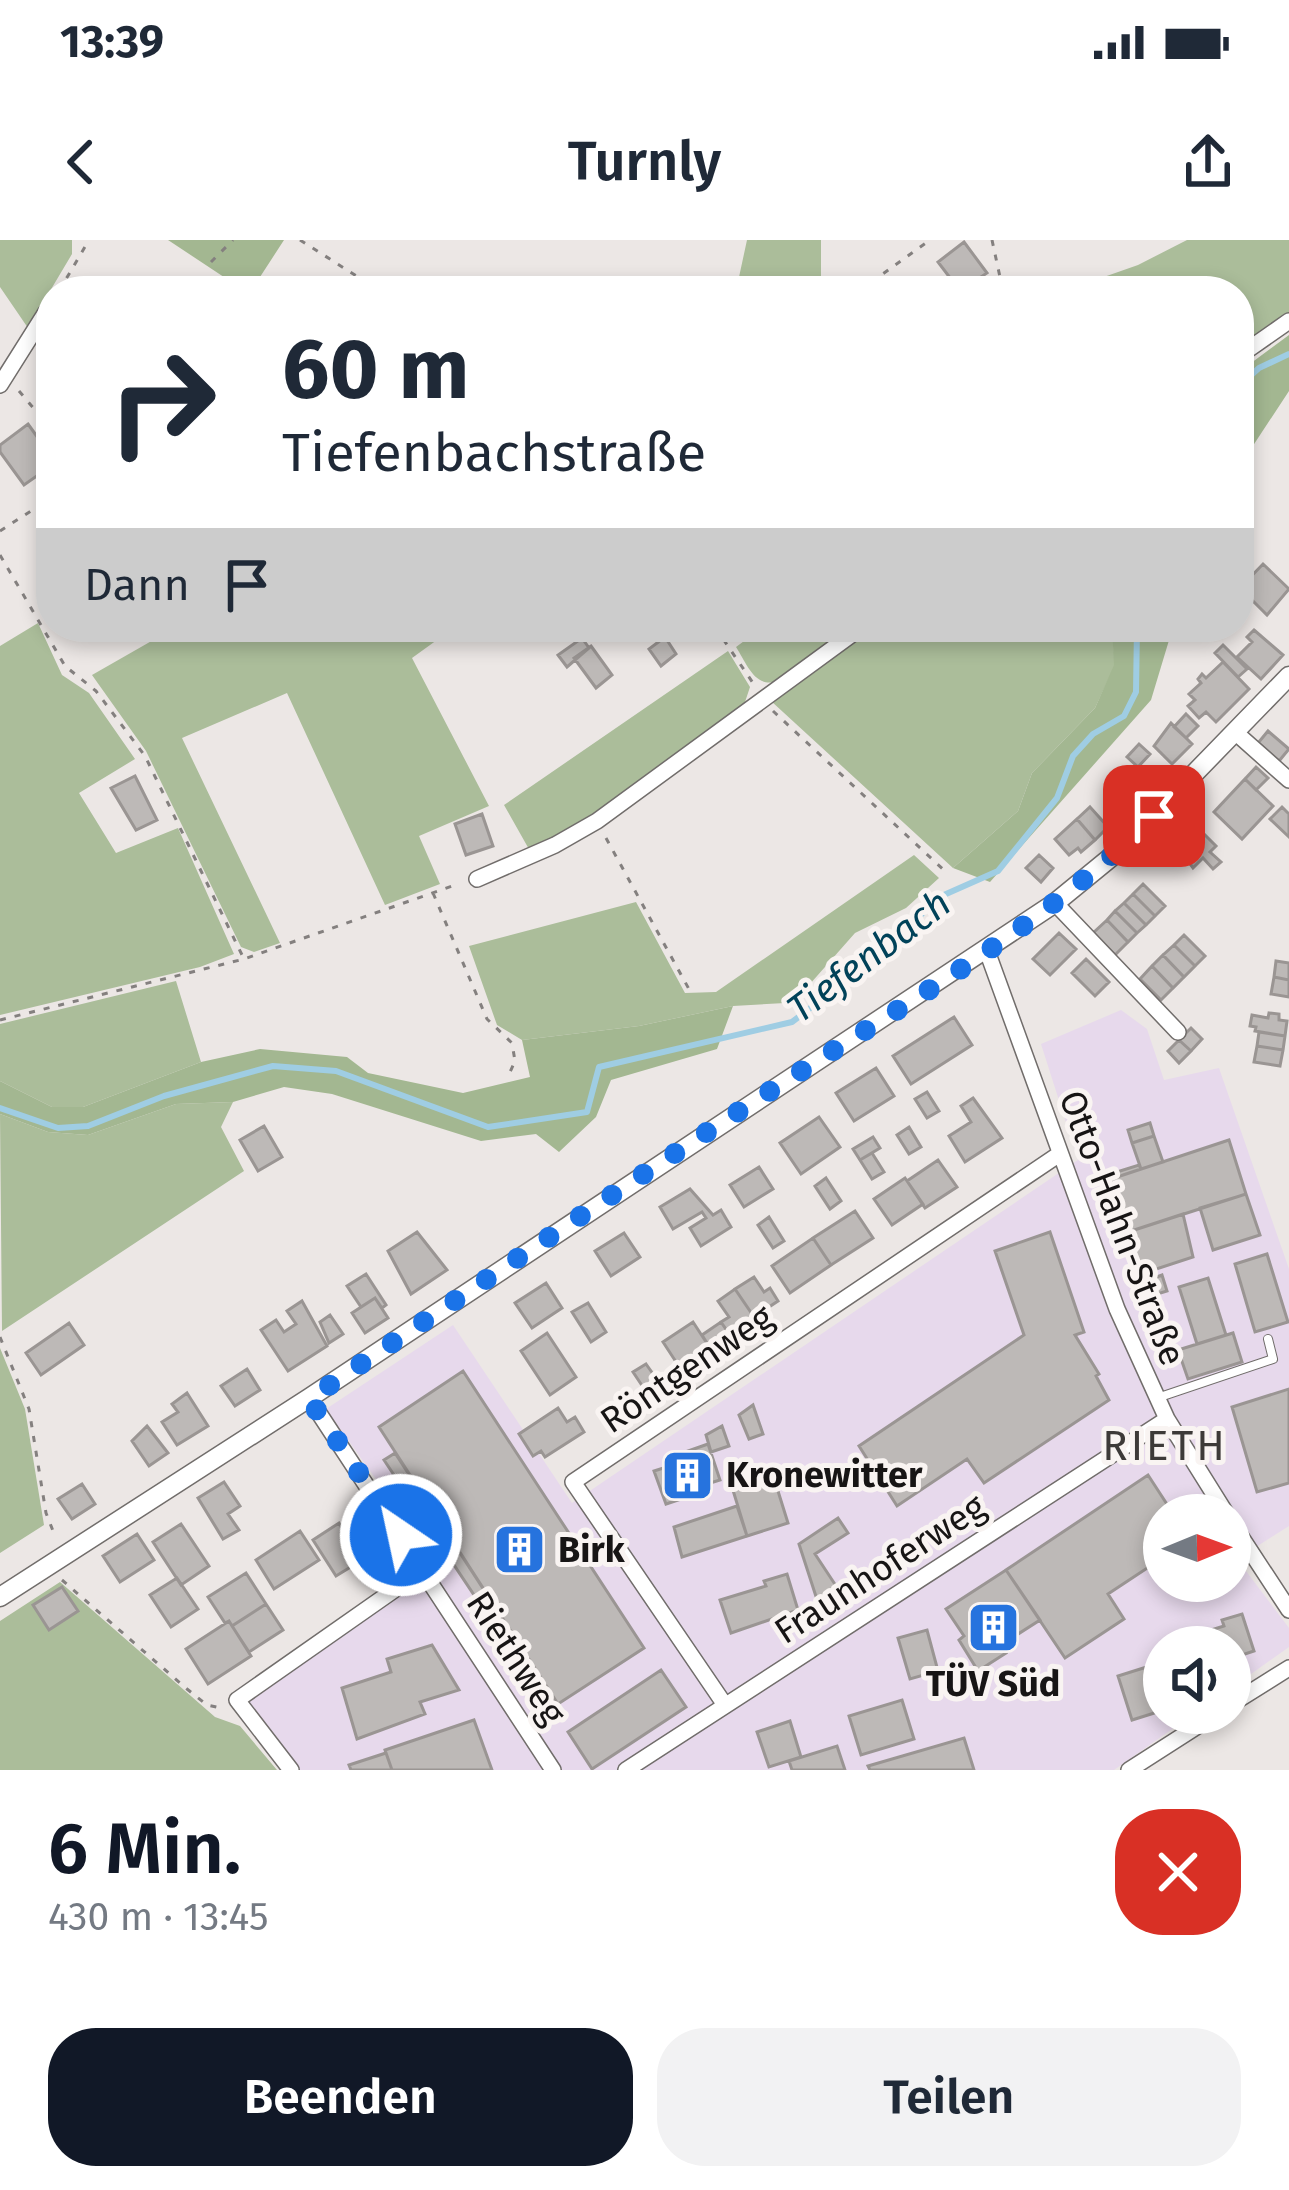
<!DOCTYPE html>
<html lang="de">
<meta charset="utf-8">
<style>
body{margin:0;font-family:"Fira Sans",sans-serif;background:#f2f2f3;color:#1f2937;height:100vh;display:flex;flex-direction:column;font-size:45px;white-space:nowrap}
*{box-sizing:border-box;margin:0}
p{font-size:39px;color:#747a83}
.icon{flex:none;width:66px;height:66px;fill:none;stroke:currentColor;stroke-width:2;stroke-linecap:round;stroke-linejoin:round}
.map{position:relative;height:1530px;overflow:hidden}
.details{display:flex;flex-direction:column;background:#fff;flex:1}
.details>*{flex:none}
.banner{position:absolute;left:36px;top:36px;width:1218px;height:366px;border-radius:48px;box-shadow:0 6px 18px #0003;background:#fff;color:#1f2937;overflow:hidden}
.needle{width:78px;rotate:89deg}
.tools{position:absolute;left:1143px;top:1254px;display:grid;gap:24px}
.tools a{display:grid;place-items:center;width:108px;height:108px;border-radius:50%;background:#fff;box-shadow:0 6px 18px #0003;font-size:60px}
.pin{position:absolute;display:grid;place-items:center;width:102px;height:102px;color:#fff;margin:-51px;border-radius:24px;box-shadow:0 6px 18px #0006}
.me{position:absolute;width:132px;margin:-66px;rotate:326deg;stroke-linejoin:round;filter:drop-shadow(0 0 9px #0008)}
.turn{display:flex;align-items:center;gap:42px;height:252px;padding:0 48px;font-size:54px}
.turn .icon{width:156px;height:156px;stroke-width:2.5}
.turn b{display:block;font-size:84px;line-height:102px}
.then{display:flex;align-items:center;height:114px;padding:0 48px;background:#0003;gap:24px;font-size:45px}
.round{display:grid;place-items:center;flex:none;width:126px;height:126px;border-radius:48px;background:#f2f2f3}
.overview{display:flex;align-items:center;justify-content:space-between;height:204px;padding:0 48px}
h1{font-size:72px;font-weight:600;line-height:90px;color:#111827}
.primary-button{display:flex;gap:24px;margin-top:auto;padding:24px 48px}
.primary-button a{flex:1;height:138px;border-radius:48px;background:#111827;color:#fff;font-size:48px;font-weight:600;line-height:138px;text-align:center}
.primary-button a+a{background:#f2f2f3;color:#1f2937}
.status{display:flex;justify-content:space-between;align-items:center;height:84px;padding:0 60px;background:#fff;direction:ltr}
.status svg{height:33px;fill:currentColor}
header{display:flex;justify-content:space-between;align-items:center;height:156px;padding:0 48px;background:#fff;font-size:54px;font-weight:600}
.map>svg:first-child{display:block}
.commercial{fill:#e7d9ec;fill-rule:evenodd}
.green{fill:#abbd9a}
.forest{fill:#a3b791}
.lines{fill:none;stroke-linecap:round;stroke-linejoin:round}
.stream{stroke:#9fcde3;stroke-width:6}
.building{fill:#bdb9b7;stroke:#9a9593;stroke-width:3}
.service-casing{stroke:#716d6b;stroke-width:10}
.minor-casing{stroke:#716d6b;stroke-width:18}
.tertiary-casing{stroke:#716d6b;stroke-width:21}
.path{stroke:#84807f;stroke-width:3;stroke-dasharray:6 9;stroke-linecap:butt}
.service{stroke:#fff;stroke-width:8}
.minor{stroke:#fff;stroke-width:15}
.tertiary{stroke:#fff;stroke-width:18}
.route{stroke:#1a73e8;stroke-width:21;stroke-dasharray:0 37.8}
.labels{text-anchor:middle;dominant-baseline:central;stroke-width:10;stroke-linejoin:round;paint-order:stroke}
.street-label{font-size:36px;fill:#171515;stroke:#f9f4f2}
.poi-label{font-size:36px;font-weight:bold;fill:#171515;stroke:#f9f4f2;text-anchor:start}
.water-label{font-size:39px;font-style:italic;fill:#014259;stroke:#f9f4f2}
.quarter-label{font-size:42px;letter-spacing:3px;fill:#3d3a38;stroke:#f9f4f2}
</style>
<div class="status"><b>13:39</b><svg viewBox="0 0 49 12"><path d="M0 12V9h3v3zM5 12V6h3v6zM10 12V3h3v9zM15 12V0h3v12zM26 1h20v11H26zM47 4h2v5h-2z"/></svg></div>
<header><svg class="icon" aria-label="back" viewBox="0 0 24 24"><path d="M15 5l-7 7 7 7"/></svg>Turnly<svg class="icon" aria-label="share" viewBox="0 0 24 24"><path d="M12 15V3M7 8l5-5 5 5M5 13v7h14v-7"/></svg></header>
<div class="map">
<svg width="1289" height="1530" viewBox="0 0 1289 1530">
<rect width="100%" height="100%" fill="#ece7e5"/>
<!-- commercial -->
<path class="commercial" d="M 1121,770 L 1147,789 L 1164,840 L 1219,828 L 1289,1029 L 1289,1286 L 1237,1319 L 1289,1388 L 1289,1407 L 1230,1449 L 1230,1407 L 1164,1407 L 1164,1473 L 1195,1473 L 1114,1530 L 299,1530 L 247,1463 L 439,1328 L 326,1169 L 453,1085 L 572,1263 L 1078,920 L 1041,804 ZM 1164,1275 L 1230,1275 L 1230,1341 L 1164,1341 Z"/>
<!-- green -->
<path class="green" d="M 0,0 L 72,0 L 72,14 L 28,88 L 0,47 Z
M 747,0 L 821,0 L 821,51 L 736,51 Z
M 1187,0 L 1289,0 L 1289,75 L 1239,110 L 1239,51 L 1064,51 L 1138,25 Z
M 38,383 L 62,435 L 89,453 L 135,519 L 79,553 L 116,613 L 178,588 L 234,714 L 200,727 L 0,775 L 0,406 Z
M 176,387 L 455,387 L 412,418 L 489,566 L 419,596 L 440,644 L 385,665 L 287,453 L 182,498 L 280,703 L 254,712 L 241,707 L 146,511 L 92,435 Z
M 763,387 L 854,387 L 778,441 C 755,449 747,424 736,407 Z
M 876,387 L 1112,387 L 1115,425 L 1095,468 L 1032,533 L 1018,571 L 953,628 L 771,461 Z
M 728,411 L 750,447 L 743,468 L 575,589 L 530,611 L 504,565 Z
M 914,615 L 939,638 L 906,668 L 855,693 L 802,753 L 785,763 L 733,766 L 639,786 L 522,800 L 497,785 L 469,706 L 636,662 L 685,753 L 716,752 Z
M 176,741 L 201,822 L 83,867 L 52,867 L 0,841 L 0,784 Z
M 233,862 L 221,887 L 244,931 L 2,1091 L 0,874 L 48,892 L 88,895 L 176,864 Z
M 0,1108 L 25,1169 L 44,1285 L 0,1313 Z
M 60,1342 L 215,1477 L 240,1486 L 277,1530 L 0,1530 L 0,1381 Z"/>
<!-- forest -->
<path class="forest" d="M 168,0 L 284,0 L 251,51 L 245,51 Z
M 1289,95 L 1289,151 L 1239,227 L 1239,132 Z
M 1112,387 L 1173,387 L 1151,460 L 990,642 L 953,628 L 1018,571 L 1032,533 L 1095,468 L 1114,425 Z
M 733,766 L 717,809 L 611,840 L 596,877 L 559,912 L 536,894 L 481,901 L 332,854 L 284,847 L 233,862 L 176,864 L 88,895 L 48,892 L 0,874 L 0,841 L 52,867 L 83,867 L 201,822 L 260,809 L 347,817 L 368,833 L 463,853 L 530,837 L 522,800 L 639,786 Z"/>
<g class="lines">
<!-- stream -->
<path class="stream" d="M 1239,146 L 1259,128 L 1289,114
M 0,868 L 58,888 L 88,886 L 164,856 L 273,826 L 336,831 L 488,887 L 587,872 L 599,827 L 792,782 L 830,753 L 854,720 L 895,702 L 937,658 L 998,631 L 1057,558 L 1073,516 L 1093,494 L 1124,476 L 1136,452 L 1137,387"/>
</g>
<!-- building -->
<path class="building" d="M 964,2 L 987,33 L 960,51 L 938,22 Z
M 28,184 L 51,216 L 51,226 L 24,245 L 0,212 L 0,205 Z
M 1263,324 L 1289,349 L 1267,375 L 1240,348 Z
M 1254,390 L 1283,415 L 1261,439 L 1237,417 L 1252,402 L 1247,397 Z
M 665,397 L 676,414 L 661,426 L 649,409 Z
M 582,398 L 589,408 L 567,427 L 558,415 Z
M 1223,405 L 1247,429 L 1238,437 L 1215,413 Z
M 591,406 L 612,435 L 596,448 L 574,418 Z
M 1223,422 L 1249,449 L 1216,482 L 1206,472 L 1199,478 L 1188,466 L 1195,460 L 1189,454 L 1201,443 L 1198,439 L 1202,434 L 1206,438 Z
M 1186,474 L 1198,486 L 1186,498 L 1174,487 Z
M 1171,483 L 1192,504 L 1172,524 L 1154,506 Z
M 1268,491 L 1289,509 L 1279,521 L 1258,503 Z
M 1139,504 L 1150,514 L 1138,527 L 1127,517 Z
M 1138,527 L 1155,542 L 1134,564 L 1118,548 Z
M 1256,527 L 1268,538 L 1256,550 L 1245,539 Z
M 135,536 L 157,580 L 136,590 L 111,548 Z
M 1245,539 L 1273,566 L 1242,599 L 1214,572 Z
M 1090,567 L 1108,587 L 1095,600 L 1077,579 Z
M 1282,567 L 1289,574 L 1289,597 L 1270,579 Z
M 482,574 L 493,606 L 466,615 L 455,584 Z
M 1077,579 L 1095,600 L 1081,612 L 1078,608 L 1069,615 L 1055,599 Z
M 1198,588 L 1216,606 L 1210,612 L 1221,622 L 1213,629 L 1203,618 L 1193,628 L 1175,603 Z
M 1039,615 L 1053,628 L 1041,642 L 1026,628 Z
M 1143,644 L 1165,666 L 1155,676 L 1133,654 Z
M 1133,654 L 1155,676 L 1146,685 L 1124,663 Z
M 1124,663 L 1146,685 L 1137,693 L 1115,671 Z
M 1115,671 L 1137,693 L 1128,702 L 1107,680 Z
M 1107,680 L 1128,702 L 1115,715 L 1093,693 Z
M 1059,693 L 1076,709 L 1050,735 L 1033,719 Z
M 1184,695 L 1205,716 L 1195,726 L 1174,705 Z
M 1174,705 L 1195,726 L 1184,737 L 1163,715 Z
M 1163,715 L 1184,737 L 1173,748 L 1152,726 Z
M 1086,719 L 1109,742 L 1095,756 L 1072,733 Z
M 1276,721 L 1289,723 L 1289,740 L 1274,737 Z
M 1152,726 L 1173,748 L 1161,760 L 1140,739 Z
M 1274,737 L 1289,740 L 1289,757 L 1271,754 Z
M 1269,773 L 1279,774 L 1279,780 L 1287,781 L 1285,796 L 1255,791 L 1256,787 L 1250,786 L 1252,775 L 1268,778 Z
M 954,777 L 972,805 L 911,844 L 893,816 Z
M 1191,788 L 1202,799 L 1191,811 L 1179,800 Z
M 1259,792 L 1285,796 L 1283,810 L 1257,806 Z
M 1179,800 L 1191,811 L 1179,823 L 1168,811 Z
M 1257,806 L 1283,810 L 1280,826 L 1254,822 Z
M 876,828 L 894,856 L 854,881 L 836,853 Z
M 927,852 L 939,871 L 927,878 L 915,859 Z
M 973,858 L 1002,898 L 965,922 L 949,896 L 971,882 L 961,866 Z
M 819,877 L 840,907 L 801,934 L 780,903 Z
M 1150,883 L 1154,896 L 1132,903 L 1128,890 Z
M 264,886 L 282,917 L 258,931 L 240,900 Z
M 909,887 L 921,907 L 909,914 L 897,895 Z
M 1154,896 L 1163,922 L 1141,929 L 1132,903 Z
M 873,897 L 880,908 L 860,920 L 853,909 Z
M 1229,900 L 1246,954 L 1128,992 L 1111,939 Z
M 872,913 L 884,932 L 872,939 L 860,920 Z
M 938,920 L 957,947 L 925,968 L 907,941 Z
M 1139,925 L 1141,929 L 1111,939 L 1141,1034 L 1136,1036 L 1104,936 Z
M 759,927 L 773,949 L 744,967 L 730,945 Z
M 826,938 L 841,961 L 830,969 L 815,946 Z
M 905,938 L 923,964 L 892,985 L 874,959 Z
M 690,949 L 713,975 L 721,970 L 731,987 L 701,1006 L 690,988 L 706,978 L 702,972 L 673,989 L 660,967 Z
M 1246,954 L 1260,995 L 1213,1010 L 1200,968 Z
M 855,971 L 873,998 L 831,1025 L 813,998 Z
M 1183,974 L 1193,1017 L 1141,1034 L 1128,992 Z
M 769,977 L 784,1001 L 773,1008 L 758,985 Z
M 417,992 L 447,1030 L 411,1054 L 388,1011 Z
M 1050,992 L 1084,1092 L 1075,1095 L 1099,1134 L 1096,1136 L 1109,1160 L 984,1243 L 967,1219 L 897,1266 L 859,1206 L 1024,1095 L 995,1011 Z
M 624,993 L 640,1017 L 611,1036 L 595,1011 Z
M 813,998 L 831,1025 L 790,1053 L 772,1026 Z
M 1267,1014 L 1288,1082 L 1255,1092 L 1235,1024 Z
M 366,1034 L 386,1065 L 382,1068 L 375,1058 L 361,1067 L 347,1046 Z
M 1162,1035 L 1167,1051 L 1151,1056 L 1146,1041 Z
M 754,1037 L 764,1052 L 770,1048 L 778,1061 L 754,1077 L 735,1049 Z
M 1208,1038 L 1226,1095 L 1197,1104 L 1179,1047 Z
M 546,1043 L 562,1068 L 532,1088 L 515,1063 Z
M 735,1049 L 754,1077 L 730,1095 L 721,1082 L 729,1077 L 718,1061 Z
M 375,1058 L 388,1078 L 365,1093 L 352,1073 Z
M 302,1061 L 327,1106 L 288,1131 L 261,1090 L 276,1080 L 284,1092 L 296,1084 L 287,1071 Z
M 588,1063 L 606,1092 L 591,1102 L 572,1072 Z
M 330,1075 L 343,1094 L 329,1103 L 320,1082 Z
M 693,1082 L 710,1108 L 680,1128 L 663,1102 Z
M 721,1082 L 730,1095 L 710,1108 L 702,1095 Z
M 69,1083 L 84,1105 L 41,1135 L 26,1113 Z
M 547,1093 L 576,1137 L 550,1155 L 521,1111 Z
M 1233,1093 L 1242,1122 L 1188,1139 L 1178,1110 Z
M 646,1124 L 658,1141 L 645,1150 L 633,1132 Z
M 247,1129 L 260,1150 L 235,1166 L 221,1146 Z
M 463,1131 L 644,1408 L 558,1464 L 379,1187 Z
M 1289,1149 L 1289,1243 L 1257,1252 L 1232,1167 Z
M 187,1153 L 208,1186 L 177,1205 L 162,1182 L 178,1172 L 172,1164 Z
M 753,1165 L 763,1194 L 749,1199 L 739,1175 Z
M 558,1168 L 567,1182 L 575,1177 L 584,1192 L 545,1217 L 541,1211 L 533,1216 L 519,1194 Z
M 147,1186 L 168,1213 L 149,1226 L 132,1201 Z
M 722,1186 L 729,1206 L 711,1212 L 706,1195 Z
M 708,1204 L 720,1240 L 694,1248 L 696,1254 L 666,1264 L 654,1231 L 673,1225 L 671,1217 Z
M 395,1213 L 558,1464 L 550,1469 L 384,1220 Z
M 773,1235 L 788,1283 L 747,1296 L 732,1247 Z
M 1148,1235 L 1174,1275 L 1164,1275 L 1164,1317 L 1108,1354 L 1124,1379 L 1065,1418 L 1006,1330 Z
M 224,1242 L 240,1266 L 228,1274 L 239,1290 L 223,1299 L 198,1258 Z
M 82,1244 L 95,1264 L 72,1279 L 58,1259 Z
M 737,1266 L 747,1296 L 682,1317 L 674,1287 Z
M 838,1278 L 848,1293 L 815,1314 L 846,1361 L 822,1375 L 799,1304 Z
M 339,1283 L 362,1320 L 336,1336 L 313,1300 Z
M 181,1284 L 209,1326 L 181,1345 L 153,1302 Z
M 300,1291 L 319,1320 L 274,1349 L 256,1320 Z
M 137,1294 L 154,1320 L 120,1342 L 103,1316 Z
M 1006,1330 L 1040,1380 L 1001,1405 L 1006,1413 L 978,1431 L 959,1400 L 964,1396 L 946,1369 Z
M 246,1333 L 266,1364 L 232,1386 L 229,1381 L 225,1383 L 208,1357 Z
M 787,1334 L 798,1370 L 731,1393 L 720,1360 L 766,1346 L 764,1341 Z
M 177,1338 L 198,1369 L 171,1387 L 150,1355 Z
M 62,1347 L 78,1371 L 49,1390 L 33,1365 Z
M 266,1364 L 283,1390 L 249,1412 L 232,1386 Z
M 1242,1374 L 1254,1411 L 1230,1419 L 1230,1407 L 1216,1407 L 1211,1390 L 1224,1386 L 1222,1380 Z
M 229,1381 L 251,1416 L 208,1444 L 186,1409 Z
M 927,1390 L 938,1431 L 910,1439 L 898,1398 Z
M 432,1405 L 459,1450 L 420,1462 L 425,1474 L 357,1499 L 342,1448 L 391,1432 L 387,1419 Z
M 1153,1425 L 1164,1470 L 1132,1480 L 1118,1436 Z
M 661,1430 L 686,1467 L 592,1529 L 568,1492 Z
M 902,1460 L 914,1499 L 861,1515 L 849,1476 Z
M 474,1480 L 492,1530 L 392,1530 L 385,1510 Z
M 790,1481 L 801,1517 L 769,1527 L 757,1492 Z
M 964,1498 L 974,1530 L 870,1530 L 868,1526 Z
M 837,1506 L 845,1530 L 792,1530 L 789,1521 Z
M 386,1513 L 392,1530 L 351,1530 L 349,1525 Z"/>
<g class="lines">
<defs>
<path id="service" d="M 1157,1158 L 1273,1119 L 1268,1099"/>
<path id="minor" d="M 1239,116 L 1289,81
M 0,145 L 46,72
M 1235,492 L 1289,540
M 477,639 L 555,605 L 597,581 L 862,387
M 1055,663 L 1178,792
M 987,711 L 1117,1069 L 1167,1179 L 1227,1275
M 309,1158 L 553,1530
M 1230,1280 L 1289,1370
M 725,1465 L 573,1242 L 1058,915
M 1230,1465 L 1289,1428
M 291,1530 L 237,1460 L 424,1329
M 626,1530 L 1167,1179
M 1129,1530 L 1218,1473"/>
<path id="tertiary" d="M 0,1357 L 309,1158 L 1055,663 L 1121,609 L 1289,436"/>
</defs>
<!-- service casing -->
<use href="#service" class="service-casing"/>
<!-- minor casing -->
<use href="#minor" class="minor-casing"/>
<!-- tertiary casing -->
<use href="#tertiary" class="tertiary-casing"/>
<!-- path -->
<path class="path" d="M 300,0 L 380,51
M 992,0 L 1003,51
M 211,22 L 233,0
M 59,51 L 89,0
M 859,51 L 930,0
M 19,151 L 51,189
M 0,291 L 51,258
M 0,315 L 65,426 L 96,451 L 145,516 L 243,717
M 715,387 L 753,443
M 773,471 L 947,633
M 606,598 L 690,751
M 433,653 L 487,779 L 512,803 L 515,821 L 510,832
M 0,780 L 244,719 L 458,644
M 0,1097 L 29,1169 L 46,1273 L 55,1296
M 62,1340 L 187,1449 L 207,1465 L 221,1468"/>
<!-- service -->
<use href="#service" class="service"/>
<!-- minor -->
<use href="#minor" class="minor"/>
<!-- tertiary -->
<use href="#tertiary" class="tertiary"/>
</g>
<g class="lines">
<!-- route -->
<path class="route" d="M 401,1295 L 309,1159 C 465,1054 620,948 778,846 C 907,762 1044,686 1154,576"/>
</g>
<!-- icons -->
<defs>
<symbol id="building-square" viewBox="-11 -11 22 22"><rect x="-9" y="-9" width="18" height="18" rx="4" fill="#2673de" stroke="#f9f4f2"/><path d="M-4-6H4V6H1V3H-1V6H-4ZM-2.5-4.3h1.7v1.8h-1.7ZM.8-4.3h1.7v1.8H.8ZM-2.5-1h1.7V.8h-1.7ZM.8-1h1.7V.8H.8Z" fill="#fff"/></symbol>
</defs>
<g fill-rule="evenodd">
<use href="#building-square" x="658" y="1206" width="59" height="59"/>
<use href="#building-square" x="490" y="1280" width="59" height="59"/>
<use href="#building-square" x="964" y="1358" width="59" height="59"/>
</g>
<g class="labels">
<!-- street labels -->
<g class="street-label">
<text transform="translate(1122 988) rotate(69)">Otto-Hahn-Straße</text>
<text transform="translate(687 1129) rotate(-34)">Röntgenweg</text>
<text transform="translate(880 1329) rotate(-33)">Fraunhoferweg</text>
<text transform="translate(516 1418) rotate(57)">Riethweg</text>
</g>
<!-- poi labels -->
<g class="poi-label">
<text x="726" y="1235">Kronewitter</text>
<text x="558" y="1310">Birk</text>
<text x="993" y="1444" text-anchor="middle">TÜV Süd</text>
</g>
<!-- water labels -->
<g class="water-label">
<text transform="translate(869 716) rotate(-37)">Tiefenbach</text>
</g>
<!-- quarter labels -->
<g class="quarter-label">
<text x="1165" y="1206">RIETH</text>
</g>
</g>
</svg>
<div class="tools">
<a><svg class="needle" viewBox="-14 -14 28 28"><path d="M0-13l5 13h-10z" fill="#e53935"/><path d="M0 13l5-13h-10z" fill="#747a83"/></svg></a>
<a><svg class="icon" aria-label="sound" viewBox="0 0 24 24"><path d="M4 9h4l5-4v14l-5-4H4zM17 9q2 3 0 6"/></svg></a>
</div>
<div class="pin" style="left:1154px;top:576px;background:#d93025"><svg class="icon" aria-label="arrive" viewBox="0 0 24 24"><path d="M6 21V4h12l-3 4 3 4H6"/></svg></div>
<svg class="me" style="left:401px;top:1295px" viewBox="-20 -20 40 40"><circle r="17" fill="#1a73e8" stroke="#fff" stroke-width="3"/><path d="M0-11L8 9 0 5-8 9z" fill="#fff"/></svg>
<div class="banner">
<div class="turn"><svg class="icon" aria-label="right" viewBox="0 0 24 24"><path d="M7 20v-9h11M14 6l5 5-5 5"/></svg><div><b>60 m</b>Tiefenbachstraße</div></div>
<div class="then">Dann<svg class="icon" aria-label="arrive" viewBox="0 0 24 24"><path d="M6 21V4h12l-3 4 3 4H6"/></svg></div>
</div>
</div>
<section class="details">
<div class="overview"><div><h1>6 Min.</h1><p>430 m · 13:45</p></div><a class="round" style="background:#d93025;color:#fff"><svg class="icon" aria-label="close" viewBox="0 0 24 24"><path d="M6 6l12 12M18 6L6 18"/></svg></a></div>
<div class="primary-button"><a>Beenden</a><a>Teilen</a></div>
</section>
